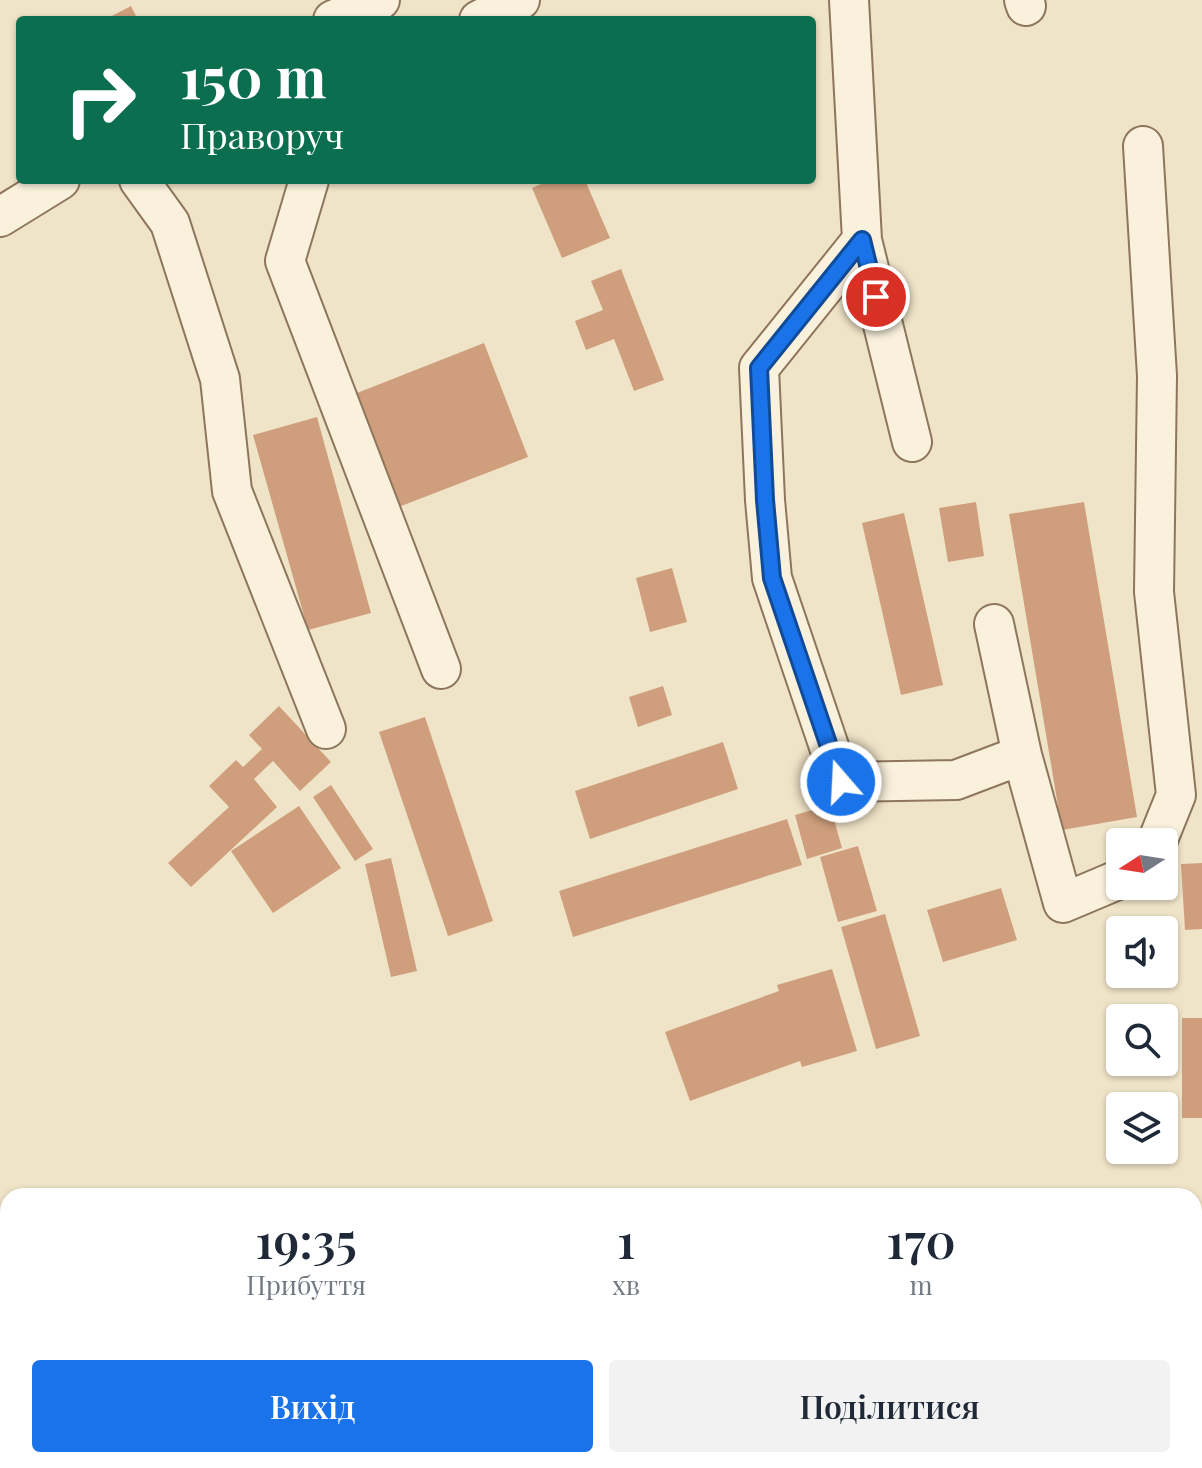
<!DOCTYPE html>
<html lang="uk">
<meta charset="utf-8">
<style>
body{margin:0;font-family:"Playfair Display",serif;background:#f2f2f3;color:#1f2937;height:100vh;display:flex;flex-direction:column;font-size:30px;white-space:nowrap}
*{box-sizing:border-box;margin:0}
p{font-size:26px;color:#747a83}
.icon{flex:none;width:44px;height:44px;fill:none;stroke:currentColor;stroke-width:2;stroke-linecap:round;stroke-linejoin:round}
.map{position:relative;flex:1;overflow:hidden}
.drawer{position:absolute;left:0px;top:1188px;width:1202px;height:280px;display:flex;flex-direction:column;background:#fff;border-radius:24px 24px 0 0;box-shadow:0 2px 6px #0004}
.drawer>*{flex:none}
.banner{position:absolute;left:16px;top:16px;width:800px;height:168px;border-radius:8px;box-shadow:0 2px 6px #0004;background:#0b6e4f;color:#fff;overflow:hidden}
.needle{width:52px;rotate:258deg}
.fabs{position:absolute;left:1106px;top:828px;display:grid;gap:16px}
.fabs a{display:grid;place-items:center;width:72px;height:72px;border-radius:8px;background:#fff;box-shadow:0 2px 6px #0004;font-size:40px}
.pin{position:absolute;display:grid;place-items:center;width:68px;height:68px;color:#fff;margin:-34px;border:4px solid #fff;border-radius:50%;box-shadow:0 2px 8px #0007}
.me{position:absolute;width:88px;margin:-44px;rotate:341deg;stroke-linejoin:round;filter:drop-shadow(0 0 6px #0008)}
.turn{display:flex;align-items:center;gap:28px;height:168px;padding:0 32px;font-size:36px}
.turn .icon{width:104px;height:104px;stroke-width:2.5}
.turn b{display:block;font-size:56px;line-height:68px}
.eta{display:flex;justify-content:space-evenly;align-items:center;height:136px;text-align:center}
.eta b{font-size:48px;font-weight:600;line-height:56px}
.cta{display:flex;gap:16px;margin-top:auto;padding:16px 32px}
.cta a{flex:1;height:92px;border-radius:8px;background:#1a73e8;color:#fff;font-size:32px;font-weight:600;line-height:92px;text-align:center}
.cta a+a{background:#f2f2f3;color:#1f2937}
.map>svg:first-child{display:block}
.green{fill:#c9cf9b}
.building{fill:#cf9f7d}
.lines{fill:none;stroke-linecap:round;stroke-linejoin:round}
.minor-casing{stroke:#8d765c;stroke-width:42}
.minor{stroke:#faf1dc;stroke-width:38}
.route-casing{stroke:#114b97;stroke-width:20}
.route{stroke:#1a73e8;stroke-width:14}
</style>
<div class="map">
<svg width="1202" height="1468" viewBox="0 0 1202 1468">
<rect width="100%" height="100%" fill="#f0e4c8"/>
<!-- green -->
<path class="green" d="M 1202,1330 L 1202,1466 L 1193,1468 L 1177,1466 L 1174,1460 L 1194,1460 L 1194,1331 Z"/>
<!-- building -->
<path class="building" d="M 131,6 L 138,20 L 104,20 Z
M 550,180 L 585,180 L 610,238 L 562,258 L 532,188 Z
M 621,269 L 664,380 L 634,391 L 614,339 L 586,350 L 575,321 L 603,310 L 591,281 Z
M 484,343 L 528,457 L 396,508 L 352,395 Z
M 317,417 L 371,613 L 308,630 L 253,435 Z
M 976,502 L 984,556 L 948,562 L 939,508 Z
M 1084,502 L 1137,817 L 1062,830 L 1009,514 Z
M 904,513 L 943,685 L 901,695 L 862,523 Z
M 672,568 L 687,622 L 650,632 L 636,578 Z
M 663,686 L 672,715 L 638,727 L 629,697 Z
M 279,706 L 331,762 L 300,791 L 273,761 L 254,779 L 277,807 L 191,887 L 168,863 L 229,807 L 209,786 L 236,760 L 243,767 L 262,749 L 249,735 Z
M 425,717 L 493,921 L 448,936 L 379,732 Z
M 723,742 L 738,789 L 590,839 L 575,791 Z
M 331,785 L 373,849 L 355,861 L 313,797 Z
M 830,805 L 842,848 L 807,859 L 795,815 Z
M 299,806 L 341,868 L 273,913 L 231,851 Z
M 787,819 L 802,865 L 573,937 L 559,891 Z
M 858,846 L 877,911 L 838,922 L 820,857 Z
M 391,858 L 417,971 L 391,977 L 365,864 Z
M 1202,863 L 1202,929 L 1185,930 L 1181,864 Z
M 1001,888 L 1017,940 L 943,962 L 927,910 Z
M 885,914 L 920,1036 L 876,1049 L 841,927 Z
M 832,969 L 857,1051 L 802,1067 L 800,1061 L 690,1101 L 665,1032 L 779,991 L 777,985 Z
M 1182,1018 L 1202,1018 L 1202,1118 L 1182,1118 Z"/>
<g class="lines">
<defs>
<path id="minor" d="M 849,0 L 862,240 L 759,368 L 765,500 L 772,578 L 841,782 L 956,780 L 1022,755 L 994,624
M 1024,0 L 1026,6
M 333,20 L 380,0
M 479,20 L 520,0
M 1143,146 L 1157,376 L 1154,592 L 1176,795 L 1157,842
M 139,180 L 170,223 L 220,379 L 232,491 L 326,729
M 309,180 L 285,261 L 441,669
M 0,217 L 60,180
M 862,240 L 912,442
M 1022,755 L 1063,903 L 1120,879
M 1194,1275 L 1202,1270
M 1154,1460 L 1159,1468
M 832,1468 L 856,1460"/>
</defs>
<!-- minor casing -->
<use href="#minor" class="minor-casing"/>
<!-- minor -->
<use href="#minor" class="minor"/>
</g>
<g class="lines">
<defs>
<path id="route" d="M 841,782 L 772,578 L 765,500 L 759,368 L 862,240 L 876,297"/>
</defs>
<!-- route casing -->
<use href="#route" class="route-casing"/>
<!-- route -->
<use href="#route" class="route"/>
</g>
</svg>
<div class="fabs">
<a><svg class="needle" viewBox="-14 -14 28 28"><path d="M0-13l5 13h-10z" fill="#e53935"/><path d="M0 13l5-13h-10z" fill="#747a83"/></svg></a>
<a><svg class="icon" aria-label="sound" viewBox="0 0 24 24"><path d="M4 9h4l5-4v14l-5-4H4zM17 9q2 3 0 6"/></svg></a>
<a><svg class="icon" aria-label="search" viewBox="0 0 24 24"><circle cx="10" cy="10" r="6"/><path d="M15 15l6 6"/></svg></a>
<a><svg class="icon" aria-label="layers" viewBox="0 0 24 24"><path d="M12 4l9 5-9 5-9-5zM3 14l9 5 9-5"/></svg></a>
</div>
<div class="pin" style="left:876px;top:297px;background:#d93025"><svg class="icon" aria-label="arrive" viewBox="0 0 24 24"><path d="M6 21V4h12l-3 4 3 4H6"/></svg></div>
<svg class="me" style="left:841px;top:782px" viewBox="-20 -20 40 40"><circle r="17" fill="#1a73e8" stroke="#fff" stroke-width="3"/><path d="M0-11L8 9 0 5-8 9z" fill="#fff"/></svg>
<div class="banner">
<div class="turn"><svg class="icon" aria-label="right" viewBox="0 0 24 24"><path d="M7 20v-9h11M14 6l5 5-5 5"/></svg><div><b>150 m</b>Праворуч</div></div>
</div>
<section class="drawer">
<div class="eta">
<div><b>19:35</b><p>Прибуття</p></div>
<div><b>1</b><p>хв</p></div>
<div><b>170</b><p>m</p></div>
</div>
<div class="cta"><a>Вихід</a><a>Поділитися</a></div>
</section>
</div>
